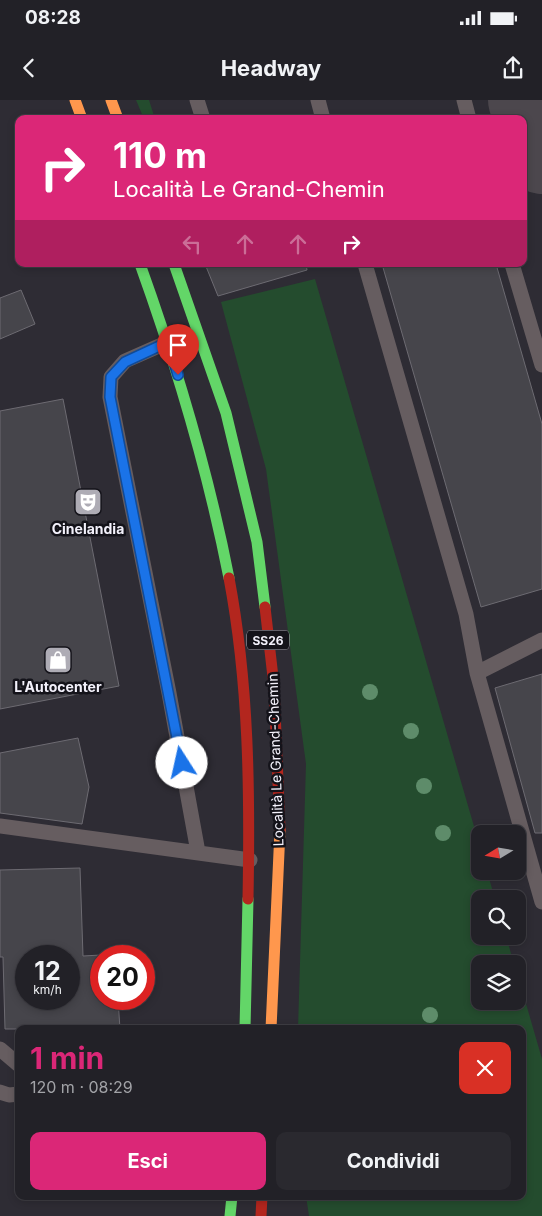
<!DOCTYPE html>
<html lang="it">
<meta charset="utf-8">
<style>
body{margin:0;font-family:Inter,sans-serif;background:#2a292f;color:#f1f3f6;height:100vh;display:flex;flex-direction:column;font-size:19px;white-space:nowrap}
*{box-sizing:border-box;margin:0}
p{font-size:16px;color:#a2a3a7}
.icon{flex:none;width:28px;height:28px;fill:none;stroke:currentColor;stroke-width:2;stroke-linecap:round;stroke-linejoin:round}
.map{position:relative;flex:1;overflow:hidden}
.drawer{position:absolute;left:15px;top:925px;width:511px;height:175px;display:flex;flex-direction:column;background:#222127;border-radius:10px;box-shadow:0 2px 8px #0003,0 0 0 1px #3f3e44}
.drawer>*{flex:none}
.banner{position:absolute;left:15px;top:15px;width:512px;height:152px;border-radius:10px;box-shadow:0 2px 8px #0003,0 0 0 1px #3f3e44;background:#db2777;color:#fff;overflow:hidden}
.needle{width:32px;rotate:259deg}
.fabs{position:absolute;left:471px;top:725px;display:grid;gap:10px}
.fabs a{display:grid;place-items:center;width:55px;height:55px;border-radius:10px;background:#222127;box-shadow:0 2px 8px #0003,0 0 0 1px #3f3e44;font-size:25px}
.speed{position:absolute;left:15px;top:845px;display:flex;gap:10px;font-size:25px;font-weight:700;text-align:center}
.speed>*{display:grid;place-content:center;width:65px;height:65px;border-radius:50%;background:#222127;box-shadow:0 2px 8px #0003,0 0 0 1px #3f3e44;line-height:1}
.speed small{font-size:12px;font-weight:400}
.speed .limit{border:8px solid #d22;background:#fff;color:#111}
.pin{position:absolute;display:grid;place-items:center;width:42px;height:42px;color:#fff;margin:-51px -21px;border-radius:50% 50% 50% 0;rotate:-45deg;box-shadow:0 0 5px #0007}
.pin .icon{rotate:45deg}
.me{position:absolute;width:55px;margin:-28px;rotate:350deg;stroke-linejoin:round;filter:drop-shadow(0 0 4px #0008)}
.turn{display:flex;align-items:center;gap:18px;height:105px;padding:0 15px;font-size:22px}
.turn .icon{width:65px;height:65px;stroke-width:2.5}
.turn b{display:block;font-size:35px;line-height:42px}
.lanes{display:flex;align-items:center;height:48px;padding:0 15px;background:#0003;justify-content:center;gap:25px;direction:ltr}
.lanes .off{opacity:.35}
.round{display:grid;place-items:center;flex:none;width:52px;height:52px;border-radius:10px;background:#2a292f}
.overview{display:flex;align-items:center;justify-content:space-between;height:85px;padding:0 15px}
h1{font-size:30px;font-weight:700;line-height:38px;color:#db2777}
.primary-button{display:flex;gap:10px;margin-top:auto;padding:10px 15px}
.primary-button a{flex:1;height:58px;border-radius:10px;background:#db2777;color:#fff;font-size:20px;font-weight:700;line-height:58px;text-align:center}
.primary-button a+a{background:#2a292f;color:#f1f3f6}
.status{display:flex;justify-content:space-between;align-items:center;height:35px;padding:0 25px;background:#222127;direction:ltr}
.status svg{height:14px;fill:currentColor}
header{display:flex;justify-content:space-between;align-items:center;height:65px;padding:0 15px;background:#222127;font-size:22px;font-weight:700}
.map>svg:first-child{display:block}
.green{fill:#244c2e}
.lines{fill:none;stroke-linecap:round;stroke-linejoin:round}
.taxiway{stroke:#4c474d;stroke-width:76}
.building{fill:#46454b;stroke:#6d6b72;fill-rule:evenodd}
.lane{stroke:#665d60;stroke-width:15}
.fast{stroke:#63d668;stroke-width:11}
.slow{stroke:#ff974d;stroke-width:11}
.jam{stroke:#b3261e;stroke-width:11}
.tree{fill:#5e8c6a}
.route-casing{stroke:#114b97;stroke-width:12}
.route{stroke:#1a73e8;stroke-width:9}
.labels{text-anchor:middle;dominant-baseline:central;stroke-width:5;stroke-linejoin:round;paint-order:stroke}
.shield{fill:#14131a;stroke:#b0aeb8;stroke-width:1}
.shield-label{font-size:12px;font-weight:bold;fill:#f3f1fb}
.poi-label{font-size:14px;font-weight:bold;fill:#f3f1fb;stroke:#14131a}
.street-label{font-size:14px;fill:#f3f1fb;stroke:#14131a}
</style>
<div class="status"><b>08:28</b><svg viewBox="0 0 49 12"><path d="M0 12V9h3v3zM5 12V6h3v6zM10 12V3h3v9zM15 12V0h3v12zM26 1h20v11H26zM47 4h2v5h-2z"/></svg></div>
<header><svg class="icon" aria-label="back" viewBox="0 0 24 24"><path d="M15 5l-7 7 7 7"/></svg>Headway<svg class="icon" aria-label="share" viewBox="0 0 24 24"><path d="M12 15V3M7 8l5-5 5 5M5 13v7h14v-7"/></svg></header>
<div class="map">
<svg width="542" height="1116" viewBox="0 0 542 1116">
<rect width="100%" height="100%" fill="#2e2c34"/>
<!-- green -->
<path class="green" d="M 136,0 L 149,0 L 155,19 L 144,19 Z
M 315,179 L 480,747 L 480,771 L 487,771 L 495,799 L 480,799 L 480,836 L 506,836 L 514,864 L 480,864 L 480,901 L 518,901 L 518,876 L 542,959 L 542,1116 L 309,1116 L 306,1096 L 522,1096 L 522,929 L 298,929 L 306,664 L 266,369 L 221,202 Z"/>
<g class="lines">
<!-- taxiway -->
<path class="taxiway" d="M 526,0 L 542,56"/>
</g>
<!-- building -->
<path class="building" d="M 205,164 L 306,164 L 307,170 L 218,196 Z
M 382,164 L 496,164 L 542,324 L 542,489 L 481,507 Z
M 21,190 L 35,224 L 0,239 L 0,198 Z
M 63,299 L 119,586 L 0,609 L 0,311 Z
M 542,574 L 542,733 L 535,733 L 495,588 Z
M 78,638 L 89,687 L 82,724 L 0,713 L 0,653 Z
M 80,768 L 83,856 L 101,855 L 101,899 L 118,899 L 120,929 L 5,929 L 3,857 L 0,857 L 0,770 ZM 26,856 L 69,856 L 69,899 L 26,899 Z"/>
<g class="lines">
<!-- lane -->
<path class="lane" d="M 197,0 L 203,19
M 318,0 L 323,19
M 464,0 L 469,19
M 365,164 L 466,514 L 477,573 L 542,802
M 512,164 L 542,265
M 168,242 L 125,261 L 111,277 L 110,297 L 169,593 L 198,752
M 477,573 L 542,540
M 0,726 L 250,760
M 0,949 L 19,965
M 0,992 L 9,995 L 19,994"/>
<!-- fast -->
<path class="fast" d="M 140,164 C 177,267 208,371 229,478
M 174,164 L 226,313 L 257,442 L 265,507
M 245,929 L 248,799
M 230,1116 L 232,1096"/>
<!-- slow -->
<path class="slow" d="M 75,0 L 82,19
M 111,0 L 118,19
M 271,929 L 280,730"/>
<!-- jam -->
<path class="jam" d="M 229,478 C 249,584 250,691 248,799
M 265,507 L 274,586 L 280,730
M 261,1116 L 262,1096"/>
</g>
<!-- trees -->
<g class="tree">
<circle cx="370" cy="592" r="8"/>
<circle cx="411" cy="631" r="8"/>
<circle cx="424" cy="686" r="8"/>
<circle cx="443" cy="733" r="8"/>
<circle cx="430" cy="915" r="8"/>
</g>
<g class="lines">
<defs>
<path id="route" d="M 178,275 L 168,242 L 125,262 L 111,277 L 110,297 L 182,663"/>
</defs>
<!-- route casing -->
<use href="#route" class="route-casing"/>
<!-- route -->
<use href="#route" class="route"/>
</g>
<!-- icons -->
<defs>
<symbol id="theatre-square" viewBox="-11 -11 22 22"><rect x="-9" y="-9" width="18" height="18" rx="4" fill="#aeacb5" stroke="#14131a"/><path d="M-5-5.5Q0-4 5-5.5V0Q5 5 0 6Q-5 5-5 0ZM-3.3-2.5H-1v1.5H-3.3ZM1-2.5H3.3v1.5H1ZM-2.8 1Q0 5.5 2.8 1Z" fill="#fff"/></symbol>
<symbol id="shop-square" viewBox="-11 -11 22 22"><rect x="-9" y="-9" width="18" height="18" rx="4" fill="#aeacb5" stroke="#14131a"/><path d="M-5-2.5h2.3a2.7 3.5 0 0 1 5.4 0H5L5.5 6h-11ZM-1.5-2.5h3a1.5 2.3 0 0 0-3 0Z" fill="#fff"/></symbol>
</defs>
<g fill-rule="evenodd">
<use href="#theatre-square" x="72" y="386" width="32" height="32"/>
<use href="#shop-square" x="42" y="544" width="32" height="32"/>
</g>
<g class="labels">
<!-- shield labels -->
<rect class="shield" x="247" y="530.5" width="42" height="19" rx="4"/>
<g class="shield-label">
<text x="268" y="540">SS26</text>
</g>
<!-- poi labels -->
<g class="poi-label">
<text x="88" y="428">Cinelandia</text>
<text x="58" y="586">L'Autocenter</text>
</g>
<!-- street labels -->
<g class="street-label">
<text transform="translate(275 660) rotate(-92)">Località Le Grand-Chemin</text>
</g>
</g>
</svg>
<div class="fabs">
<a><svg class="needle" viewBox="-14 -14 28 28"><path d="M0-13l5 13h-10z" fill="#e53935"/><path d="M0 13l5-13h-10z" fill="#a2a3a7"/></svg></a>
<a><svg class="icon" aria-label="search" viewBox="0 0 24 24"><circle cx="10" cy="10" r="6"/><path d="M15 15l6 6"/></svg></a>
<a><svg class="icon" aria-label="layers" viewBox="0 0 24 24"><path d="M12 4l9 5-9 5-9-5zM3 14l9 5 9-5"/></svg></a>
</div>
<div class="speed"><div>12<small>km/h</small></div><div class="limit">20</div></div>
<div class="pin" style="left:178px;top:275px;background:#d93025"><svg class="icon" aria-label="arrive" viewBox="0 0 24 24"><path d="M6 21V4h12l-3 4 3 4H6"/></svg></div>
<svg class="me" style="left:182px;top:663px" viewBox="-20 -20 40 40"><circle r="19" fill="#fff"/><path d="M0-13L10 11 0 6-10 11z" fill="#1a73e8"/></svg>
<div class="banner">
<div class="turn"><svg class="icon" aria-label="right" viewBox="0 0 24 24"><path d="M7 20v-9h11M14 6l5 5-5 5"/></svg><div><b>110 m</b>Località Le Grand-Chemin</div></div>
<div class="lanes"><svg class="icon off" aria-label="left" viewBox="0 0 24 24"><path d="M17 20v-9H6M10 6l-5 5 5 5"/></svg><svg class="icon off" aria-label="ahead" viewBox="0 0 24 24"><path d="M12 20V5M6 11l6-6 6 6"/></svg><svg class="icon off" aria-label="ahead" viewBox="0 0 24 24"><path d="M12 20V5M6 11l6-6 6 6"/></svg><svg class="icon" aria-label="right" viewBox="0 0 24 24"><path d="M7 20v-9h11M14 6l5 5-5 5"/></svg></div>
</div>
<section class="drawer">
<div class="overview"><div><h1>1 min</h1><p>120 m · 08:29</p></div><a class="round" style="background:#d93025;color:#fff"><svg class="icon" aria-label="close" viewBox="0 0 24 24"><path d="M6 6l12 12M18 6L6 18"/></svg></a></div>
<div class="primary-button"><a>Esci</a><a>Condividi</a></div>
</section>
</div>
